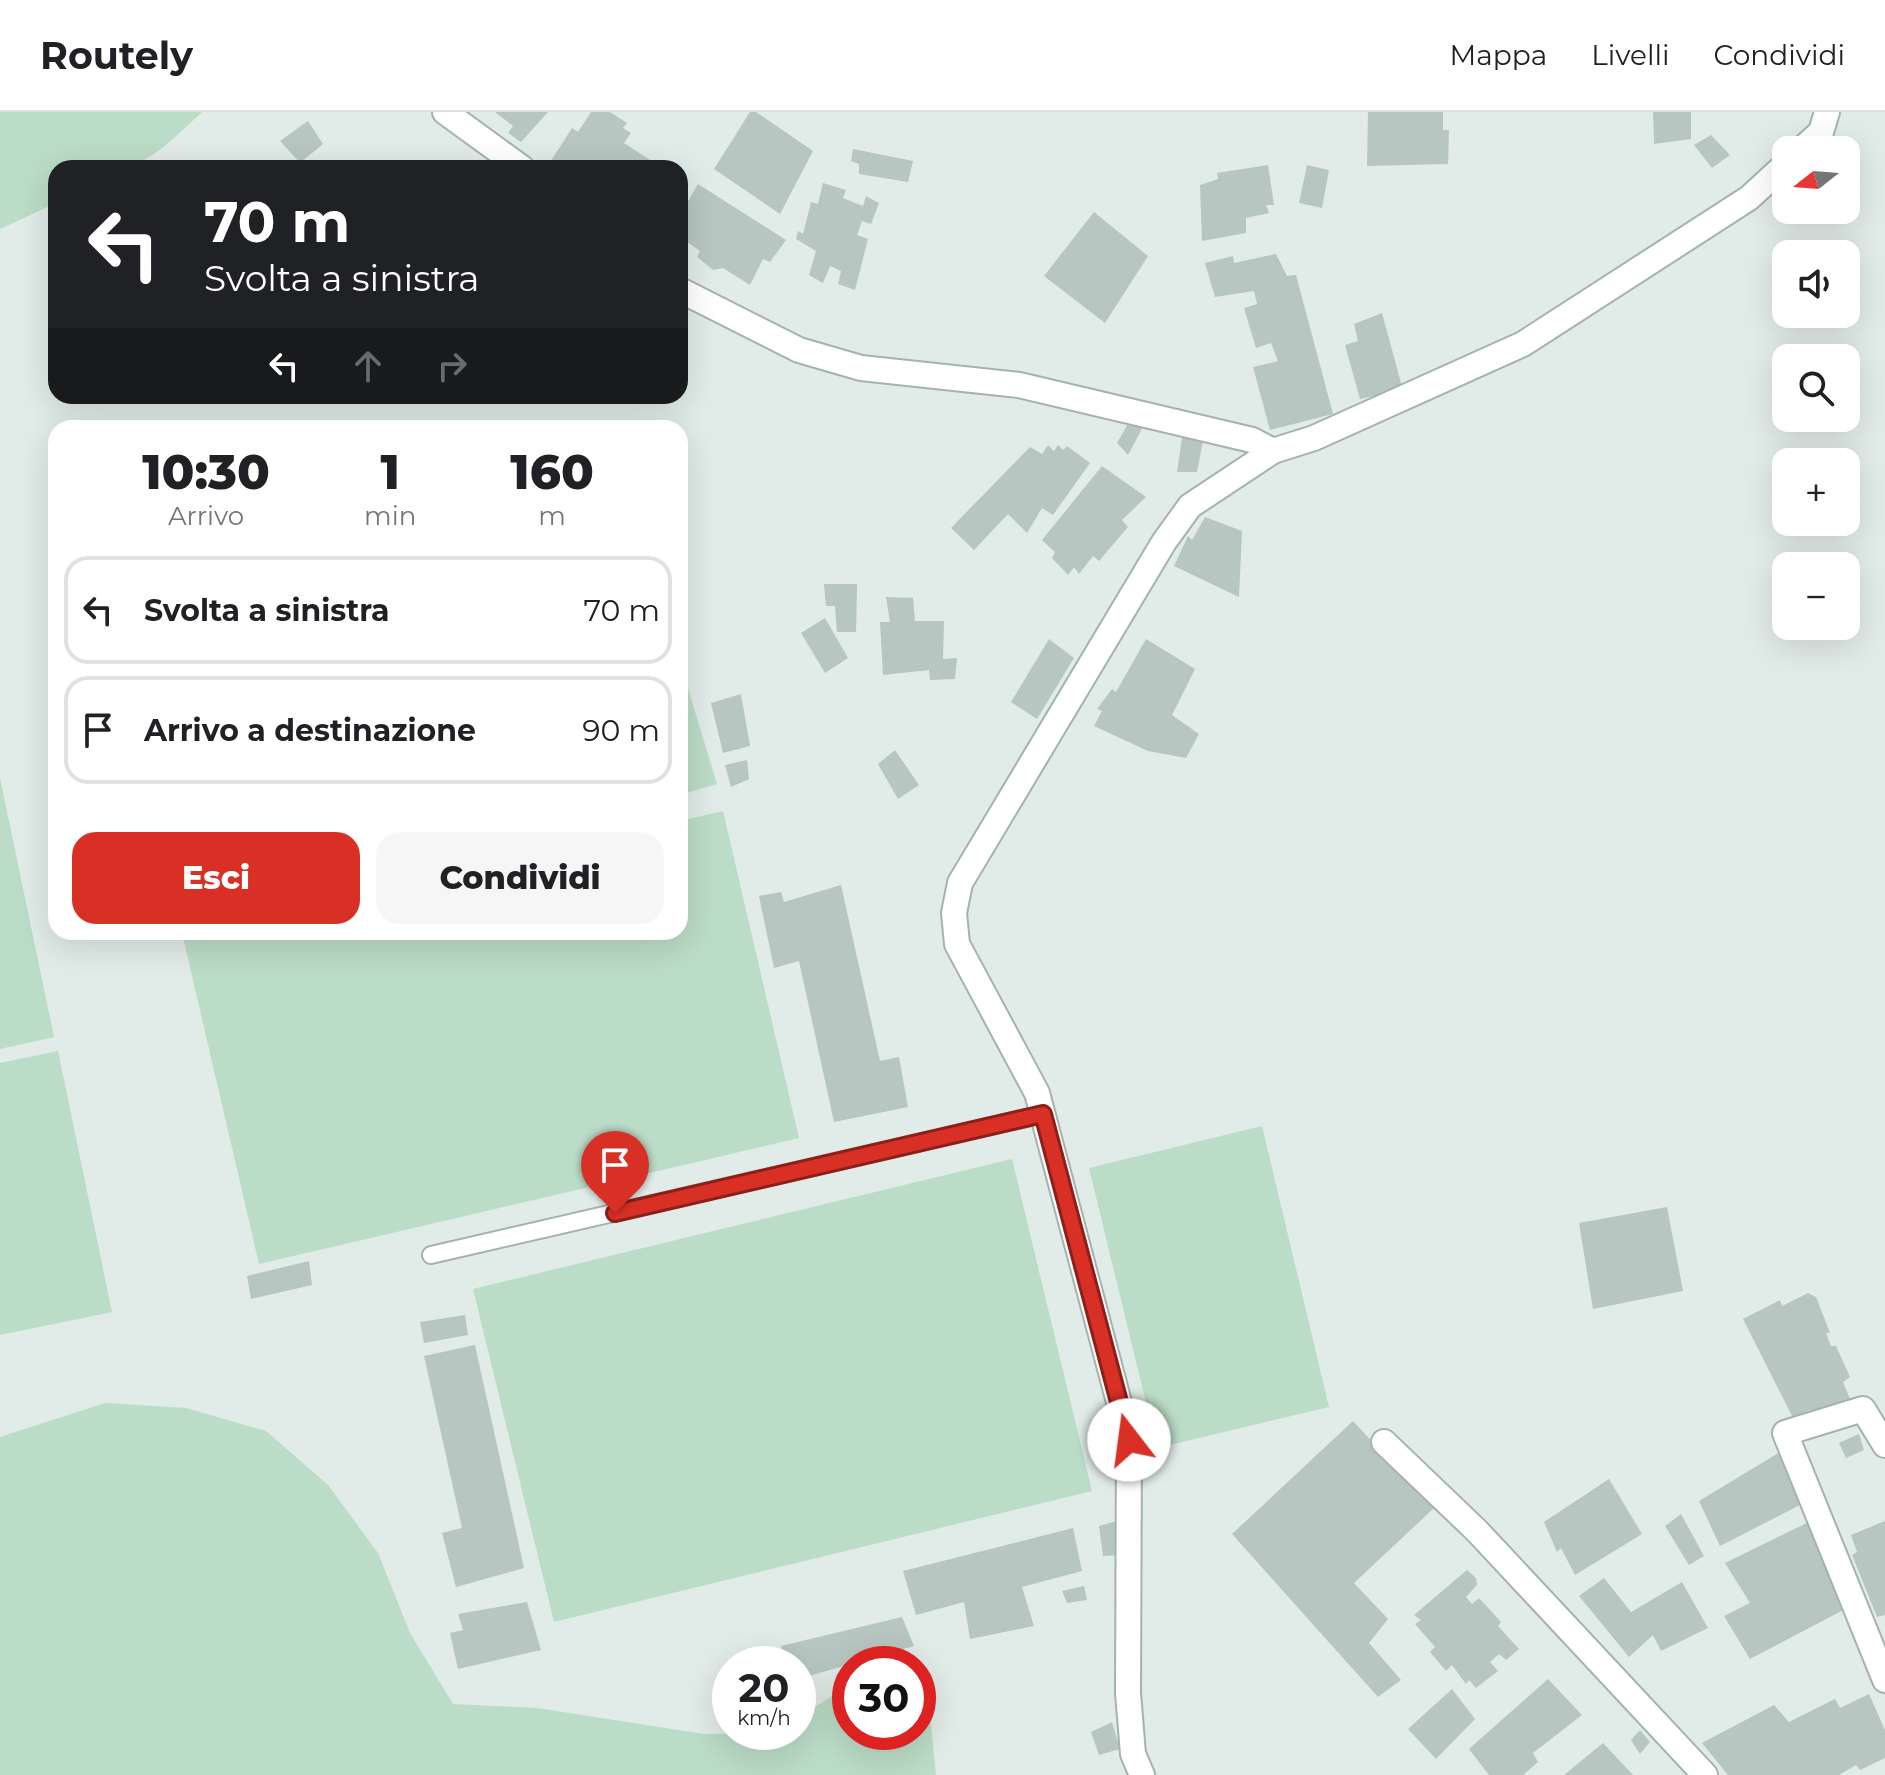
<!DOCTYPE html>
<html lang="it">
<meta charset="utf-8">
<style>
body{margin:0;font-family:Montserrat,sans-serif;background:#f6f6f6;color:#202124;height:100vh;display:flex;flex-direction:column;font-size:30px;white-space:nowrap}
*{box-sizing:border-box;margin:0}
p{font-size:26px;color:#757577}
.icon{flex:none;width:44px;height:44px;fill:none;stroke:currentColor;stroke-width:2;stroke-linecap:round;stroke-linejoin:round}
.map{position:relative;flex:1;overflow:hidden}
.details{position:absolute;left:48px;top:308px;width:640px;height:520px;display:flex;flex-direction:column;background:#fff;border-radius:24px;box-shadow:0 8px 32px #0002}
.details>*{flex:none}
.top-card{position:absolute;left:48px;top:48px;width:640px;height:244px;border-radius:24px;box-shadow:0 8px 32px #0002;background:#202124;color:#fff;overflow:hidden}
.needle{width:52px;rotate:253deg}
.buttons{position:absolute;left:1772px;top:24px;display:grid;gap:16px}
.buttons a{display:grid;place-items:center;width:88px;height:88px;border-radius:16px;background:#fff;box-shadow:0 8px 32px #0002;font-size:40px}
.speed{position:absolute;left:712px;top:1534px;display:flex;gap:16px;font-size:40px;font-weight:700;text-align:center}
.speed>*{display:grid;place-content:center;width:104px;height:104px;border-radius:50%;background:#fff;box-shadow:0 8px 32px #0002;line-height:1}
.speed small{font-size:20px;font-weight:400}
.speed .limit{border:12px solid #d22;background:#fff;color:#111}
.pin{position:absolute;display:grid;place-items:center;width:68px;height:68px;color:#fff;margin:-82px -34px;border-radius:50% 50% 50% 0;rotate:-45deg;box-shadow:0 0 8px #0007}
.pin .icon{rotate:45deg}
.me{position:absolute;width:88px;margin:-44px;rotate:345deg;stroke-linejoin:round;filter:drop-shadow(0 0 6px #0008)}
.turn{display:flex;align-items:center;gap:28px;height:168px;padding:0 24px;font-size:36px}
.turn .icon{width:104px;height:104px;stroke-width:2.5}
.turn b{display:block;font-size:56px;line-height:68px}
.lanes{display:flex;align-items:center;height:76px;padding:0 24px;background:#0003;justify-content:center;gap:40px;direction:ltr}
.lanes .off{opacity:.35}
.eta{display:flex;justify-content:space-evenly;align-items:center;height:136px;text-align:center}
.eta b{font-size:48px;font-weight:800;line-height:56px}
.cta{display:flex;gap:16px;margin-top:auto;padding:16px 24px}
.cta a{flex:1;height:92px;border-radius:24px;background:#d93025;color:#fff;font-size:32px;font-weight:800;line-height:92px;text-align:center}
.cta a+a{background:#f6f6f6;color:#202124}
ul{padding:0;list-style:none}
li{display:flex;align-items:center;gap:24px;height:108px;margin:0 16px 12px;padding:0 8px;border:4px solid #e0e0e0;border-radius:24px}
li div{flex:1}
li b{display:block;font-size:30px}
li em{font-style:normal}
header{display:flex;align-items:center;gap:48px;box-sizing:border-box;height:112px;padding:0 40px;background:#fff;border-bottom:2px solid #e0e0e0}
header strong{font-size:38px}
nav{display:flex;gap:44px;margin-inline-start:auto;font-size:28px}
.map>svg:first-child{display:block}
.green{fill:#bbdcc7}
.building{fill:#b7c6c1}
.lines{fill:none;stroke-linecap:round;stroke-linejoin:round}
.service-casing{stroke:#a4b3af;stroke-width:20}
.minor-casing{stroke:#a4b3af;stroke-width:28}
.service{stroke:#fff;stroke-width:16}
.minor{stroke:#fff;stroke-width:24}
.route-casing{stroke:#8d1f18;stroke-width:20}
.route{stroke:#d93025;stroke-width:14}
</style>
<header>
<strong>Routely</strong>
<nav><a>Mappa</a><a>Livelli</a><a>Condividi</a></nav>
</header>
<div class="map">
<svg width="1885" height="1663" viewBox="0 0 1885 1663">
<rect width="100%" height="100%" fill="#e1ebe8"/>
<!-- green -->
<path class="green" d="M 0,0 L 202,0 C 139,60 141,56 56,56 L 56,91 L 0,117 Z
M 680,550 L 717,672 L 680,683 Z
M 0,666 L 54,925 L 0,937 Z
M 723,699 L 799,1026 L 259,1152 L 183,825 L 204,820 L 680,820 L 680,709 Z
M 58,939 L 112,1200 L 0,1223 L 0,951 Z
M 1262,1014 L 1329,1295 L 1157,1336 L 1089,1056 Z
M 1012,1047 L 1092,1379 L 554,1510 L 473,1177 Z
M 105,1291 L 186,1296 L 266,1319 L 328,1373 L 378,1441 L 410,1521 L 453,1592 L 537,1596 L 704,1622 L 798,1620 L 798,1606 L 850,1572 L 850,1620 L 918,1620 L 918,1597 L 930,1602 L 936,1663 L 0,1663 L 0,1325 Z"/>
<!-- building -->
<path class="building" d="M 495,0 L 548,0 L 521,30 L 508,21 L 513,14 Z
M 591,0 L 610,0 L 627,11 L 623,16 L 631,21 L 624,31 L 662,56 L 547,55 L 572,16 L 578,20 Z
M 750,0 L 756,0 L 813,39 L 780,102 L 714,57 Z
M 1368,0 L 1443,0 L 1443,18 L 1449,18 L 1448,52 L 1367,54 Z
M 1653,0 L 1691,0 L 1691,27 L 1654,32 Z
M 308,9 L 323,32 L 300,51 L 280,29 Z
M 1711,23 L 1730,43 L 1712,56 L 1694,33 Z
M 853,37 L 913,49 L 908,70 L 859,62 L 859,52 L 851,49 Z
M 1268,53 L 1274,93 L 1266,93 L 1269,101 L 1246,106 L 1246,121 L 1202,129 L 1200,73 L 1218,67 L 1217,61 Z
M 1307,53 L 1329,58 L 1322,96 L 1299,91 Z
M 823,71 L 846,78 L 843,86 L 863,94 L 866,84 L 879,91 L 871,112 L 862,109 L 857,123 L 868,127 L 855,178 L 838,172 L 841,159 L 830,154 L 823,171 L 809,163 L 816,139 L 796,127 L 798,119 L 803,122 L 811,90 L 818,92 Z
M 698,72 L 786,128 L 770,150 L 763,147 L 750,173 L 723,156 L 713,158 L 697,145 L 700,139 L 680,125 L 680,103 Z
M 1094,100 L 1148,144 L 1105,211 L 1044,164 Z
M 1276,142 L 1287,164 L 1296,163 L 1333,302 L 1270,318 L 1253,255 L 1278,249 L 1271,231 L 1256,236 L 1244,196 L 1257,192 L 1254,179 L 1215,185 L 1205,151 L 1233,144 L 1234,151 Z
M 1382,201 L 1403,278 L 1360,287 L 1345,233 L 1358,229 L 1354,212 Z
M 1132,305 L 1144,313 L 1128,343 L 1117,331 Z
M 1183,319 L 1204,324 L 1197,360 L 1177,360 Z
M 1048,333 L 1054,339 L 1058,333 L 1063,338 L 1067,334 L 1090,351 L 1053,403 L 1042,396 L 1027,421 L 1008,402 L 974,438 L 951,416 L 1030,335 L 1042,342 Z
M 1102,354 L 1146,385 L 1122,408 L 1128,415 L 1099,449 L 1093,444 L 1079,462 L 1074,455 L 1068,463 L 1052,446 L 1055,440 L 1042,428 Z
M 1205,405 L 1242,419 L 1239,485 L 1174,454 L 1188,424 L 1192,428 Z
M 824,472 L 857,472 L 856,520 L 837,520 L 835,494 L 826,494 Z
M 886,485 L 913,486 L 915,509 L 944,509 L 943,547 L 957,546 L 955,567 L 930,568 L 929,558 L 883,563 L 880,510 L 890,510 Z
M 825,506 L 848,546 L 825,561 L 801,521 Z
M 1049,527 L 1074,546 L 1037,607 L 1011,590 Z
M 1146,527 L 1195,557 L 1172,603 L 1199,622 L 1186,646 L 1148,639 L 1094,614 L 1102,599 L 1097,597 L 1112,577 L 1116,580 Z
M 741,582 L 750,634 L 723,641 L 711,591 Z
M 895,638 L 919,673 L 898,687 L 878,652 Z
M 747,648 L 749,667 L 731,675 L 725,653 Z
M 841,773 L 880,949 L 899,945 L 908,995 L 834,1010 L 799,849 L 774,856 L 759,784 L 781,780 L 784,790 Z
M 1667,1095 L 1683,1179 L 1593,1197 L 1579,1111 Z
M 309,1149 L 312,1173 L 251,1187 L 247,1164 Z
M 1808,1181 L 1816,1185 L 1830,1221 L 1826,1221 L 1831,1234 L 1836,1234 L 1850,1265 L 1843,1270 L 1850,1287 L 1848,1291 L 1813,1306 L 1810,1298 L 1793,1306 L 1743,1207 L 1780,1188 L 1782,1194 Z
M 465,1203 L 468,1223 L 424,1231 L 420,1210 Z
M 475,1233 L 524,1456 L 456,1475 L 442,1421 L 462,1416 L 424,1244 Z
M 1353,1309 L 1434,1396 L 1354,1471 L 1388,1507 L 1369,1531 L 1401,1568 L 1378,1585 L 1232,1422 Z
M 1859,1322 L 1864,1338 L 1846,1346 L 1839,1331 Z
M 1780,1340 L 1802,1392 L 1720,1434 L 1699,1389 Z
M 1609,1367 L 1642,1422 L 1575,1463 L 1561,1436 L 1557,1440 L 1544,1410 Z
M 1681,1402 L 1704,1444 L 1689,1453 L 1665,1414 Z
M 1817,1406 L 1849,1495 L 1750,1547 L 1724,1504 L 1750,1491 L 1725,1451 Z
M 1124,1407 L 1126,1443 L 1103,1444 L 1099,1414 Z
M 1885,1409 L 1885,1503 L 1877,1505 L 1852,1443 L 1857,1440 L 1851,1423 Z
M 1073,1416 L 1082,1459 L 1022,1475 L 1034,1514 L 970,1527 L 964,1490 L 916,1503 L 903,1459 Z
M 1467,1458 L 1476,1466 L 1477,1473 L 1466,1485 L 1472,1492 L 1479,1486 L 1501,1510 L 1498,1514 L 1519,1537 L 1506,1548 L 1499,1542 L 1490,1550 L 1498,1559 L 1476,1576 L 1469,1568 L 1466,1572 L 1452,1553 L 1446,1559 L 1430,1540 L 1435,1535 L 1415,1512 L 1421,1508 L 1414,1503 Z
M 1604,1466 L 1631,1500 L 1682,1470 L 1708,1516 L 1661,1539 L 1653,1523 L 1629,1545 L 1579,1484 Z
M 1084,1474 L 1087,1488 L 1067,1491 L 1062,1479 Z
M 527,1490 L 541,1538 L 458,1557 L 450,1521 L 463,1518 L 458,1502 Z
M 902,1505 L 914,1534 L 798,1567 L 798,1552 L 786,1552 L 781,1534 Z
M 1548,1567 L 1582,1603 L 1533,1641 L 1538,1650 L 1523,1663 L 1489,1663 L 1469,1637 Z
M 1452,1577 L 1475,1607 L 1436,1647 L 1408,1617 Z
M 1869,1582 L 1885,1618 L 1885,1646 L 1860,1658 L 1856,1653 L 1839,1663 L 1728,1663 L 1702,1631 L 1774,1593 L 1789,1610 L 1835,1587 L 1840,1596 Z
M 1112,1610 L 1120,1637 L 1099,1643 L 1091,1620 Z
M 1640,1618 L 1650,1630 L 1640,1642 L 1631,1628 Z
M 1603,1631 L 1633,1663 L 1564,1663 Z"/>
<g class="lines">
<defs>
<path id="service" d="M 431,1143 L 1043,1002"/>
<path id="minor" d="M 445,0 L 522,56
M 1801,38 L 1821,20 L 1827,0
M 680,178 L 799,238 L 861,256 L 1019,273 L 1252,328 L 1273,339 L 1314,326 L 1523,232 L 1749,86 L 1786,52
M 1384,1330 L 1477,1419 L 1705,1663
M 1885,1333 L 1863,1297 L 1785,1321 L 1885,1568
M 1142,1663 L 1133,1642 L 1128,1581 L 1129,1328 L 1037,981 L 957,832 L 954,801 L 960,771 L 1164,430 L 1190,394 L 1273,339"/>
</defs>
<!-- service casing -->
<use href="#service" class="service-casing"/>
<!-- minor casing -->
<use href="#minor" class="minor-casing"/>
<!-- service -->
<use href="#service" class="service"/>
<!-- minor -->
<use href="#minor" class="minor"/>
</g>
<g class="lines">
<defs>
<path id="route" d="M 615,1101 L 1043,1002 L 1129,1328"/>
</defs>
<!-- route casing -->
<use href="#route" class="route-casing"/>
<!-- route -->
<use href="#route" class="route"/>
</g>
</svg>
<div class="buttons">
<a><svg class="needle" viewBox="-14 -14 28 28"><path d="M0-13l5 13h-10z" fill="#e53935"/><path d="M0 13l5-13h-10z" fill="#757577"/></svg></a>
<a><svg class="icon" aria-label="sound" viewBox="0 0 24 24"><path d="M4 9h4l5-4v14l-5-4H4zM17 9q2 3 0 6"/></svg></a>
<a><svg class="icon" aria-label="search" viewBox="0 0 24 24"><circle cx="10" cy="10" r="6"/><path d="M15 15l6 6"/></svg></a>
<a>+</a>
<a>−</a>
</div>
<div class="speed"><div>20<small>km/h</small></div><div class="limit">30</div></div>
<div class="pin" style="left:615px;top:1101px;background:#d93025"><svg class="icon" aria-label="arrive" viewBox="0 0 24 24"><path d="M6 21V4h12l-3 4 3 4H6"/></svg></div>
<svg class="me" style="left:1129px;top:1328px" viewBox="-20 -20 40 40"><circle r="19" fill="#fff"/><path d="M0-13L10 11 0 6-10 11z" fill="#d93025"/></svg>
<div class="top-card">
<div class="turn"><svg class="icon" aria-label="left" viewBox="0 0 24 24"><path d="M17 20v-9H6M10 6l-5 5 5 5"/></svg><div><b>70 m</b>Svolta a sinistra</div></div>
<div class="lanes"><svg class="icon" aria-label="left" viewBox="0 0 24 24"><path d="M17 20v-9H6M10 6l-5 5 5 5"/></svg><svg class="icon off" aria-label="ahead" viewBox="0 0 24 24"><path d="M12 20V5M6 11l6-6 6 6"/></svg><svg class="icon off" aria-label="right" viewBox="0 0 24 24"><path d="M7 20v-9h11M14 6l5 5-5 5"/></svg></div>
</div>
<section class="details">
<div class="eta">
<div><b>10:30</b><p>Arrivo</p></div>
<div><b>1</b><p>min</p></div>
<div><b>160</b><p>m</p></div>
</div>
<ul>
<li><svg class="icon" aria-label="left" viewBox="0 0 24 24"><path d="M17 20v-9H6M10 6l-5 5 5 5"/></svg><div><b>Svolta a sinistra</b></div><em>70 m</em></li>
<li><svg class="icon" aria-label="arrive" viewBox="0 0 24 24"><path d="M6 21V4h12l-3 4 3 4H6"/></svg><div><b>Arrivo a destinazione</b></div><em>90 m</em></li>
</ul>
<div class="cta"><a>Esci</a><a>Condividi</a></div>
</section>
</div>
